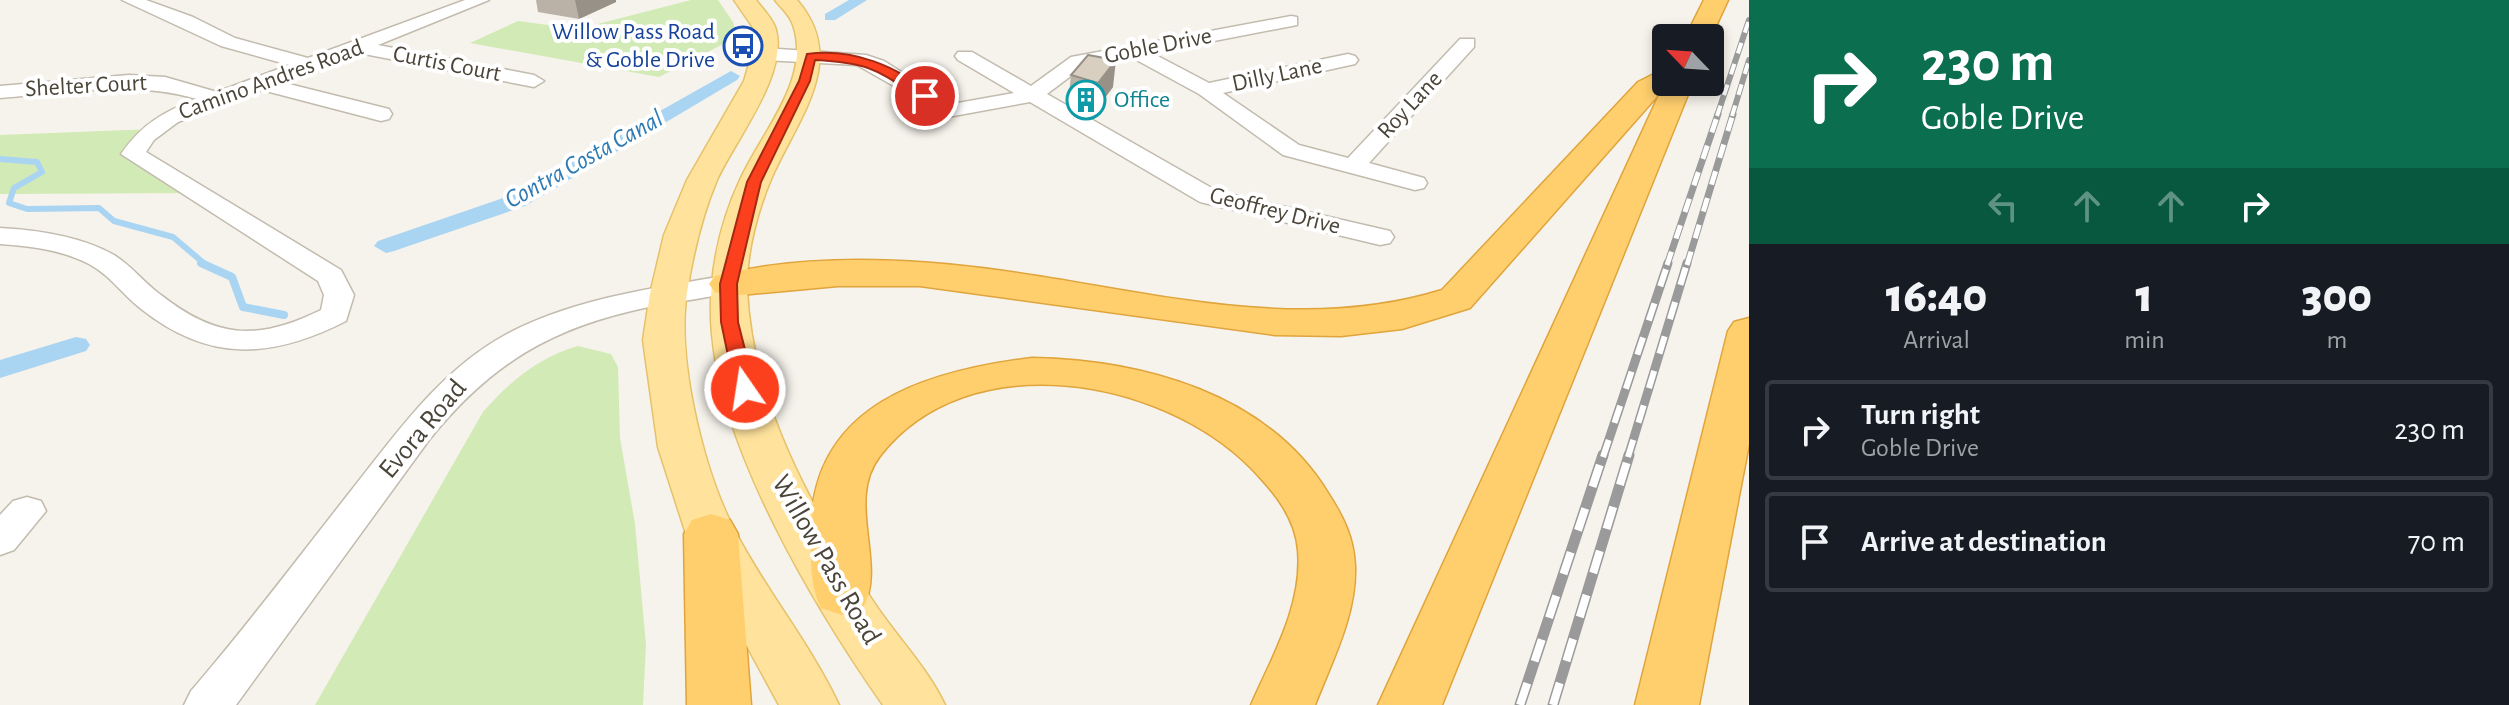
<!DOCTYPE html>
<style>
body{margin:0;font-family:"Alegreya Sans",sans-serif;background:#242831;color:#f1f3f6;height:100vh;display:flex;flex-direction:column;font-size:30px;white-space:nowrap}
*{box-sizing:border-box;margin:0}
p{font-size:26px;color:#9ea1a6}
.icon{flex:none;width:44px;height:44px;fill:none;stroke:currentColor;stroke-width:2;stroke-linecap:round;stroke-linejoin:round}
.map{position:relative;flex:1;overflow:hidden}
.details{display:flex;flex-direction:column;background:#171b24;width:760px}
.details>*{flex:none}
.guide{background:#0b6e4f;color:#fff;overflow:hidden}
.needle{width:52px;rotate:295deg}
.fabs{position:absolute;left:1652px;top:24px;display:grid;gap:16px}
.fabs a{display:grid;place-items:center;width:72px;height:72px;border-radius:8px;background:#171b24;box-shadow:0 4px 12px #0003;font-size:40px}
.pin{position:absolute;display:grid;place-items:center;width:68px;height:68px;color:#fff;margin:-34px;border:4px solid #fff;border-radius:50%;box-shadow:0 2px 8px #0007}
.me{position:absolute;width:88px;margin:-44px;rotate:347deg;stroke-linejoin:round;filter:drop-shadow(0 0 6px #0008)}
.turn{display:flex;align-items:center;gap:28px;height:168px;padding:0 40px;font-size:36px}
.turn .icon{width:104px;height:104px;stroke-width:2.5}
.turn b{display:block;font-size:56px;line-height:68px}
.lanes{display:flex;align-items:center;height:76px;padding:0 40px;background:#0003;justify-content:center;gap:40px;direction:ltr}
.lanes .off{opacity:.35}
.eta{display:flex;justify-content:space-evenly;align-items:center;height:136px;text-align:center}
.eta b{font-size:48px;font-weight:800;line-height:56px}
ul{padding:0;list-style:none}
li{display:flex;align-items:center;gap:24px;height:100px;margin:0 16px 12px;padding:0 24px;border:4px solid #363941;border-radius:8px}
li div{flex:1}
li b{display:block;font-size:30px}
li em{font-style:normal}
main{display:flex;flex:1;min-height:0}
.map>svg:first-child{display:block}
.green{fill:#d2eab5}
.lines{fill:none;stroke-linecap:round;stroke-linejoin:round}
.stream-far1{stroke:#a9d4f2;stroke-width:6}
.stream{stroke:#a9d4f2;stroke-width:8}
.canal{fill:#a9d4f2;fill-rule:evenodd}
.minor-casing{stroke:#c2bbae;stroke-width:3}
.major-casing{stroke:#e6c16a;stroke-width:3}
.highway-casing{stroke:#e0a43c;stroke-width:3}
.minor{fill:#fff;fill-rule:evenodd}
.major{fill:#ffe39c;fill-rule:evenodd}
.highway{fill:#ffcf6e;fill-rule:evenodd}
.rail-far3-casing{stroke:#9a9a9a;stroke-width:6}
.rail-far2-casing{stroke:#9a9a9a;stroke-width:7}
.rail-far1-casing{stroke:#9a9a9a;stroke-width:9}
.rail-casing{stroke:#9a9a9a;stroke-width:11}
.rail-far3{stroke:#fff;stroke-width:4;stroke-dasharray:11;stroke-linecap:butt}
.rail-far2{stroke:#fff;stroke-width:5;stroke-dasharray:14;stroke-linecap:butt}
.rail-far1{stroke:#fff;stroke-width:6;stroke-dasharray:18;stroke-linecap:butt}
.rail{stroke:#fff;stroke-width:8;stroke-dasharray:23;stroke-linecap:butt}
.wall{fill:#bab2a6}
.shaded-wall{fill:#979187}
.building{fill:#d8cfc1;stroke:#979187;stroke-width:2}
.route{fill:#fc3f1d;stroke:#a42913;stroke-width:2}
.labels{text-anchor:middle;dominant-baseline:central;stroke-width:8;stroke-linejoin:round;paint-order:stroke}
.far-transit-label{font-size:24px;fill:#164399;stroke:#fff;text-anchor:end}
.far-street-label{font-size:24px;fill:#4b4439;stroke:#fff}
.far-culture-label{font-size:24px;fill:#0d838f;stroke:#fff;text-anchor:start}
.far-water-label{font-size:26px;font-style:italic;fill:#2e7ab2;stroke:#fff}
.street-label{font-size:28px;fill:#4b4439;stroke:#fff}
</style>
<main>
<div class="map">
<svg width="1749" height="705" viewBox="0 0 1749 705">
<rect width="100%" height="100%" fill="#f6f3ec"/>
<!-- green -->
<path class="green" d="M 691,0 L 718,0 L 733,22 L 737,37 L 659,77 L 470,43 L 518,21 L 578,29 Z
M 154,129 L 134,155 L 201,193 L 0,194 L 0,135 Z
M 578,346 L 611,354 L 618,367 L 620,438 L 635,524 L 646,645 L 643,705 L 315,705 L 483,412 C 508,383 540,356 578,346 Z"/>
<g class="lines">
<!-- stream-far1 -->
<path class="stream-far1" d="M 0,159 L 37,162 L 42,172 L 14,188 L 9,203 L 27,209 L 99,208 L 114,221 L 173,237 L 206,265"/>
<!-- stream -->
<path class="stream" d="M 201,263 L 232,277 L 243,307 L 284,315"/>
<!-- canal -->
<path class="canal" d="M 849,0 L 867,0 L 835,20 L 825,20 L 825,14 Z
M 731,71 L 740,76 L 737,80 L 525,206 L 394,251 L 386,253 L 374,246 L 378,241 L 509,196 Z
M 76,337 L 86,339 L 90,345 L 86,351 L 0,378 L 0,360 Z"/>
<defs>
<path id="minor" d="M 122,0 L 146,0 L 193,17 L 235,38 L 308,58 L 465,0 L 489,0 L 378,45 L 534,75 L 544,81 L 534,87 L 359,53 L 281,82 L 389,109 L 392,114 L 389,119 L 381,121 L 262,90 L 178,122 L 154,140 L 146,152 L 341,270 L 354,295 L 346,321 C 271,359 209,363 140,308 C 122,294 110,275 89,264 C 62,250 31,246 0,244 L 0,228 C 38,230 80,236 114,255 C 132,266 144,283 161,295 C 217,339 258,341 321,310 L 324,295 L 318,281 L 121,154 C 142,124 163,112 197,99 C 133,80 66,93 0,98 L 0,86 L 129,75 L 165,77 L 217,92 L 289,65 L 221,46 Z
M 1291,16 L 1297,17 L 1297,25 L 1152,53 L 1209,83 L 1348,54 L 1355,56 L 1358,60 L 1355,64 L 1223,93 L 1299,145 L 1348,158 L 1460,39 L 1474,39 L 1474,47 L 1369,163 L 1424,178 L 1427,183 L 1424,188 L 1415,190 L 1283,155 L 1199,94 L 1131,57 L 1084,66 L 1047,94 L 1217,191 L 1390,231 L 1394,237 L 1390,243 L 1380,245 L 1200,202 L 1030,102 L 948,117 L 857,65 L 764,60 L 754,54 L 764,48 L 866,55 L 884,61 L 952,104 L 1014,93 L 958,60 L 955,56 L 958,52 L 972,52 L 1031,86 L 1071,57 Z
M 729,275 L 739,278 L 744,284 L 739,290 C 710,298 679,301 649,307 C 552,327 491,363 429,440 L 236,705 L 184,705 L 191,691 C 247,626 298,558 350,492 C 396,434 440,370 507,334 C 575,298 655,288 729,275 Z
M 27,497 L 41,501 L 46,511 L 14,550 L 0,555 L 0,515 L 13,501 Z"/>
<path id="major" d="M 734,0 L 756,0 C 762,8 774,20 776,30 C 788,75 735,140 717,180 C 702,216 693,254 687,292 C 676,359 704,473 736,533 C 767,592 811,645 839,705 L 779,705 L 686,534 L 658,447 L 643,340 L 650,294 L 664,235 L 687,180 L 744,81 L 752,54 L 754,29 Z
M 775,0 L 797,0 C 849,60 798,118 772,177 C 758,209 746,254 747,289 C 752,402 811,509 873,601 C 896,636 927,667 945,705 L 883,705 C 815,608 722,452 712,334 C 707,282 718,227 740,180 C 761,133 812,79 793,25 C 790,15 781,8 775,0 Z"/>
<path id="highway" d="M 1704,0 L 1728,0 L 1710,39 L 1685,38 Z
M 1666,68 L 1666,82 L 1693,82 L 1442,705 L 1378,705 L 1660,93 L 1470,308 L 1402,329 L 1341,336 L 1275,335 L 920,286 L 838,286 L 729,296 L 715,292 L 709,284 L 715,276 C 807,253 911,258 1004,271 C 1149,291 1298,335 1442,290 L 1638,82 Z
M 1749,318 L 1749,444 L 1699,705 L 1635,705 L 1728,331 L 1734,322 Z
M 1032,358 C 1142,360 1267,393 1328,493 C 1343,516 1354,538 1355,566 C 1357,614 1332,661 1315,705 L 1251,705 C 1272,657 1303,605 1298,550 C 1295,516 1273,491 1251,468 C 1161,377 968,343 880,456 C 845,501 887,563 863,608 L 842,615 L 821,608 C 809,585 811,557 811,530 C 812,404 927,371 1032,358 Z
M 711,514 L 730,520 L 738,534 L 751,705 L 687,705 L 684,534 L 692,520 Z"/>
</defs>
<!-- minor casing -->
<use href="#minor" class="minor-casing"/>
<!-- major casing -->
<use href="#major" class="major-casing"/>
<!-- highway casing -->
<use href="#highway" class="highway-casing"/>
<!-- minor -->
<use href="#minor" class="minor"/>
<!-- major -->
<use href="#major" class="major"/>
<!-- highway -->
<use href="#highway" class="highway"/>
<defs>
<path id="rail-far3" d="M 1717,116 L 1749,20
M 1732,116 L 1749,60"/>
<path id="rail-far2" d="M 1667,265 L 1718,114
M 1687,265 L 1733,114"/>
<path id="rail-far1" d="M 1603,457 L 1668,263
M 1628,457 L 1687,263"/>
<path id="rail" d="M 1520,705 L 1603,455
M 1553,705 L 1629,455"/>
</defs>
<!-- rail-far3 casing -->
<use href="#rail-far3" class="rail-far3-casing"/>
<!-- rail-far2 casing -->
<use href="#rail-far2" class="rail-far2-casing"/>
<!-- rail-far1 casing -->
<use href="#rail-far1" class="rail-far1-casing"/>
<!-- rail casing -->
<use href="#rail" class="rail-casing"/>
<!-- rail-far3 -->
<use href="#rail-far3" class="rail-far3"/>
<!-- rail-far2 -->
<use href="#rail-far2" class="rail-far2"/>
<!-- rail-far1 -->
<use href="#rail-far1" class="rail-far1"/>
<!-- rail -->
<use href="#rail" class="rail"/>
</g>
<!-- wall -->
<path class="wall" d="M 536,0 L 616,0 L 616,2 L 579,19 L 538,12 Z
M 1071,75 L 1113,87 L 1095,111 L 1068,102 Z"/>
<!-- shaded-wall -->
<path class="shaded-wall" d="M 575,0 L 616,0 L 616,2 L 579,19 Z
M 1116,60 L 1113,87 L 1095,111 L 1098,83 Z"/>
<!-- building -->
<path class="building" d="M 1088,55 L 1116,60 L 1098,83 L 1071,75 Z"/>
<!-- route -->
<path class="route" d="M 807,54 C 851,48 898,65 931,96 L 920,98 C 875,69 870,63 815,60 L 810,81 L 761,182 L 737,284 L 738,322 L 755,389 L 745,395 L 735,389 L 721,322 L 720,284 L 747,182 L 799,81 Z"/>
<!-- icons -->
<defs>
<symbol id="bus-ring" viewBox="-11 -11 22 22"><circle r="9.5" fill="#fff" stroke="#1a4fb4" stroke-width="1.5"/><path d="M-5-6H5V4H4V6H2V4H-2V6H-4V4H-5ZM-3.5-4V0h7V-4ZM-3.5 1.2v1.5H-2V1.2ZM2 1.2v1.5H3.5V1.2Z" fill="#1a4fb4"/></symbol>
<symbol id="building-ring" viewBox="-11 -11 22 22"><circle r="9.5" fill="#fff" stroke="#0f9aa8" stroke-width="1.5"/><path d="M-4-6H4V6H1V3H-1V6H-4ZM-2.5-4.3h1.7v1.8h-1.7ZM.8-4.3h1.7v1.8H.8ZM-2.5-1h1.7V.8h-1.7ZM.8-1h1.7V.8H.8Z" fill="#0f9aa8"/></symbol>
</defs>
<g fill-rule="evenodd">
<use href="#bus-ring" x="721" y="24" width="44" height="44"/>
<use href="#building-ring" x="1064" y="78" width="44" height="44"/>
</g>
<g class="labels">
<!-- far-transit labels -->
<g class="far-transit-label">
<text x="715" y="32">Willow Pass Road<tspan x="715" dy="28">&amp; Goble Drive</tspan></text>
</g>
<!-- far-street labels -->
<g class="far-street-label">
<text transform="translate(1158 46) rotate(-11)">Goble Drive</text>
<text transform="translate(447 64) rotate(11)">Curtis Court</text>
<text transform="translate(1277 75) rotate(-12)">Dilly Lane</text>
<text transform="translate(271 80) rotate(-20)">Camino Andres Road</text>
<text transform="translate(86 86) rotate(-3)">Shelter Court</text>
<text transform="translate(1410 105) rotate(-47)">Roy Lane</text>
<text transform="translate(1275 211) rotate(14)">Geoffrey Drive</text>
</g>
<!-- far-culture labels -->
<g class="far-culture-label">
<text x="1114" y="100">Office</text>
</g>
<!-- far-water labels -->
<g class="far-water-label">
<text transform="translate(584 159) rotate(-29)">Contra Costa Canal</text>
</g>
<!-- street labels -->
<g class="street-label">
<text transform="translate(423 429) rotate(-50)">Evora Road</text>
<text transform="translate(826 560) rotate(60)">Willow Pass Road</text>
</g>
</g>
</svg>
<div class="fabs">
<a><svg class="needle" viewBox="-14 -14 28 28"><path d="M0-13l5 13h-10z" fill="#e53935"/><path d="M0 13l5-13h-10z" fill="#9ea1a6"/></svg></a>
</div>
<div class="pin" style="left:925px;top:96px;background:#d93025"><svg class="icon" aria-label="arrive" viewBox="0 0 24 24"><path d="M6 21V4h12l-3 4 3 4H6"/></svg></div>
<svg class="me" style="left:745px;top:389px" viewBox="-20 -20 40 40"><circle r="17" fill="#fc3f1d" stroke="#fff" stroke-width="3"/><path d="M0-11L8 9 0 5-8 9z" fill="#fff"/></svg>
</div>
<section class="details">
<div class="guide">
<div class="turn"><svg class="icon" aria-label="right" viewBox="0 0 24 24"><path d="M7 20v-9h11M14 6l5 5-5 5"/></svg><div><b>230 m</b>Goble Drive</div></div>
<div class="lanes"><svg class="icon off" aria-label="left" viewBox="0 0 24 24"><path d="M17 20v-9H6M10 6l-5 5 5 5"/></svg><svg class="icon off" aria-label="ahead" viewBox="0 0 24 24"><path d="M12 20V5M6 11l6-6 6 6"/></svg><svg class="icon off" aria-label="ahead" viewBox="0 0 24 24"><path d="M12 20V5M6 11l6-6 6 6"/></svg><svg class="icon" aria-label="right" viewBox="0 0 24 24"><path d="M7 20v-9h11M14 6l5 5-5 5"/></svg></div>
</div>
<div class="eta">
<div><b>16:40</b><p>Arrival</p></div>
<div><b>1</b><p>min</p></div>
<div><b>300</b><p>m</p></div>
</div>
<ul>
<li><svg class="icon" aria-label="right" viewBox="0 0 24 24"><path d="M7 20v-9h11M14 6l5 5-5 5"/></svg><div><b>Turn right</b><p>Goble Drive</p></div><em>230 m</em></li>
<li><svg class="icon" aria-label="arrive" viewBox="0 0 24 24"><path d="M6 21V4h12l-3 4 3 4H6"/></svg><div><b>Arrive at destination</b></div><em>70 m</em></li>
</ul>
</section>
</main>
